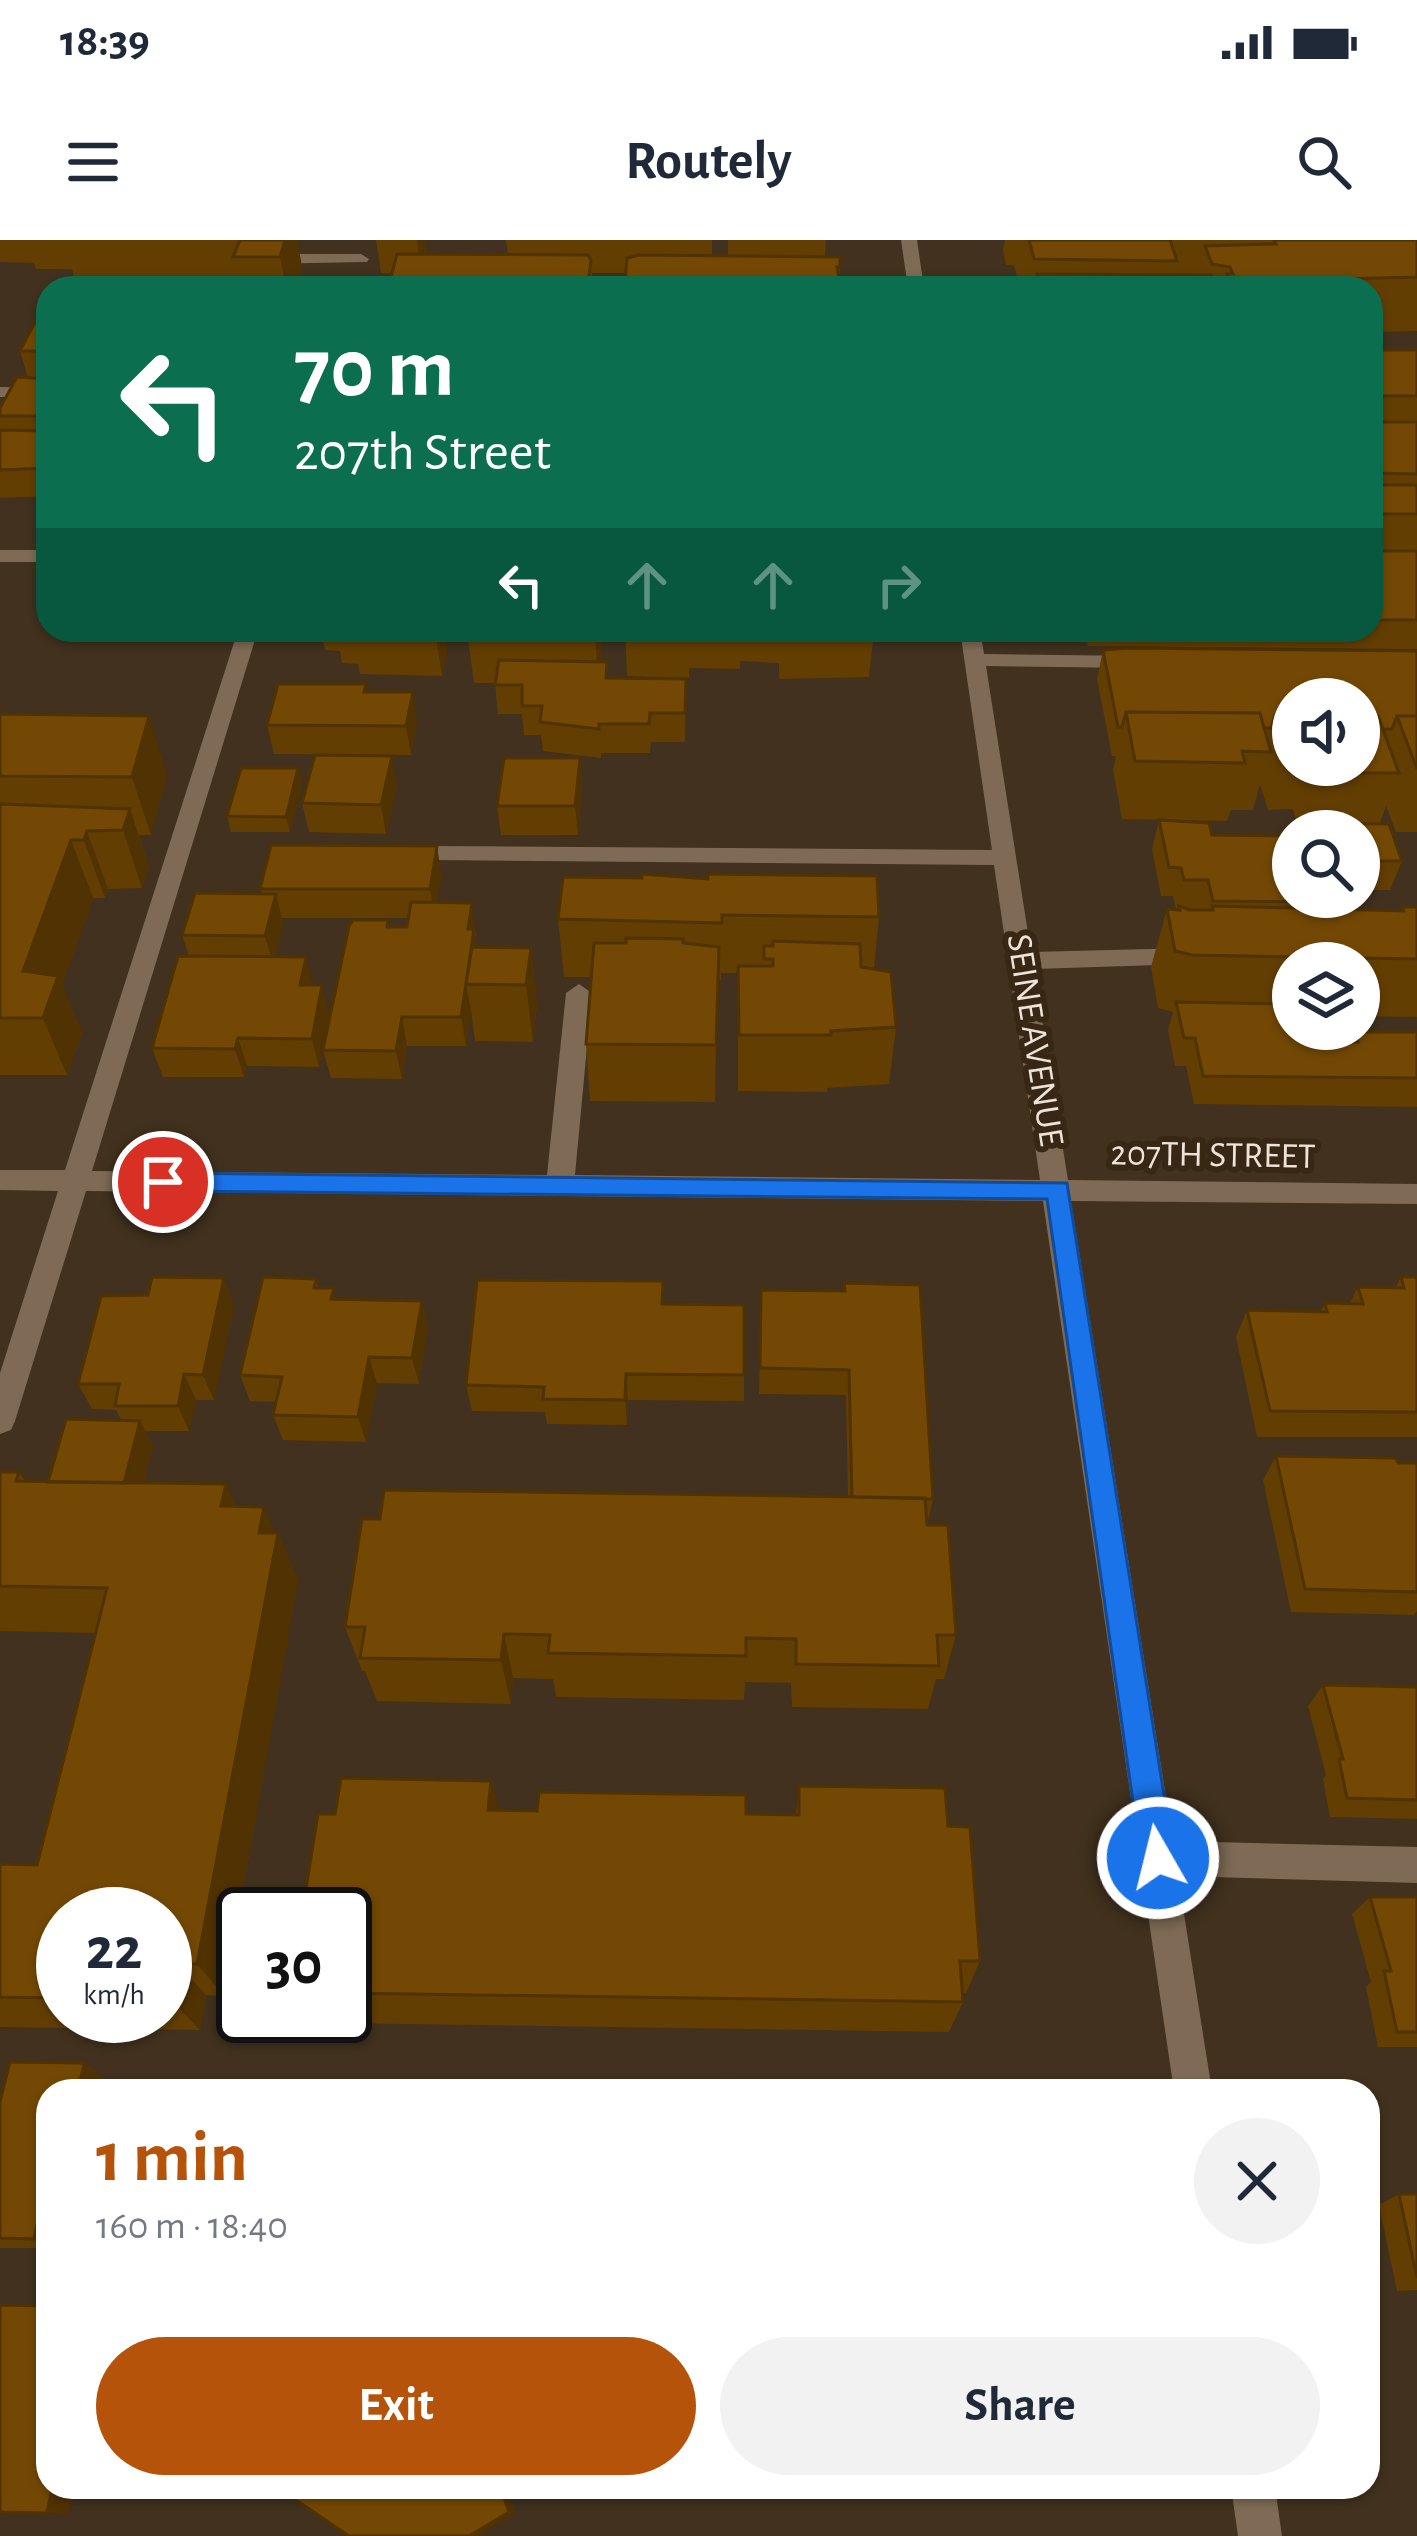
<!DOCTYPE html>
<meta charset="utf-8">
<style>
body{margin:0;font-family:"Alegreya Sans",sans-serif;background:#f2f2f3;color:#1f2937;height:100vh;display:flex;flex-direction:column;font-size:45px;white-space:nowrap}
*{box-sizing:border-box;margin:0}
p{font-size:39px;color:#747a83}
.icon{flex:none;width:66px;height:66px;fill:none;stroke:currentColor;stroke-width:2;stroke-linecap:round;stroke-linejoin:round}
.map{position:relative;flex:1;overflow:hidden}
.sheet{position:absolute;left:36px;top:1839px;width:1344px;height:420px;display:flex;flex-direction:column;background:#fff;border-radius:36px;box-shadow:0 3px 9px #0004}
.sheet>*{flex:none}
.top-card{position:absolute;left:36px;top:36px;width:1347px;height:366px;border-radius:36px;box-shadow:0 3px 9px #0004;background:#0b6e4f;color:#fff;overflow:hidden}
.fabs{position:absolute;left:1272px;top:438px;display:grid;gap:24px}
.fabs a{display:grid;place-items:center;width:108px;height:108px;border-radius:50%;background:#fff;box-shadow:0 3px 9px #0004;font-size:60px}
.speed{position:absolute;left:36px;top:1647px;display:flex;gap:24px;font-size:60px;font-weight:700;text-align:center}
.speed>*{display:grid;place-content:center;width:156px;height:156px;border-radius:50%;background:#fff;box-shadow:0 3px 9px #0004;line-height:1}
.speed small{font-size:30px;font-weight:400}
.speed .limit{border:6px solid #111;border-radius:18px;background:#fff;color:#111}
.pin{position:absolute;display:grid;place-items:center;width:102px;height:102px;color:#fff;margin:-51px;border:6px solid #fff;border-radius:50%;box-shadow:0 3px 12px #0007}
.me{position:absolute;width:132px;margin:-66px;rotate:352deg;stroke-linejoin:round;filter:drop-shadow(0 0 9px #0008)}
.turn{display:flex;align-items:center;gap:42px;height:252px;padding:0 60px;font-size:54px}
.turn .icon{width:156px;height:156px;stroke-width:2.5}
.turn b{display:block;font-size:84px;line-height:102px}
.lanes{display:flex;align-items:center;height:114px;padding:0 60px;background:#0003;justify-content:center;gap:60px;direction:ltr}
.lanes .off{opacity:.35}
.round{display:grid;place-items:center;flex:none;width:126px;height:126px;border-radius:63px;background:#f2f2f3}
.head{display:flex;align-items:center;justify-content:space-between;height:204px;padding:0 60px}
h1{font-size:72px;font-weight:700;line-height:90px;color:#b45309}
.action{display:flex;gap:24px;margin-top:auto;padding:24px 60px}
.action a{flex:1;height:138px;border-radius:72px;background:#b45309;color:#fff;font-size:48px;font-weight:700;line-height:138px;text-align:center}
.action a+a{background:#f2f2f3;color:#1f2937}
.status{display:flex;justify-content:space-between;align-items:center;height:84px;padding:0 60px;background:#fff;direction:ltr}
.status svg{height:33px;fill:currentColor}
header{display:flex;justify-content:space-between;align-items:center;height:156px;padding:0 60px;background:#fff;font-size:54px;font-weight:700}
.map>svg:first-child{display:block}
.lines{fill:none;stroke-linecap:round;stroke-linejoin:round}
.minor{fill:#7f6b55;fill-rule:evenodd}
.wall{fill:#633e03;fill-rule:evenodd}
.shaded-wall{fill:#503203}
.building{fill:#734804;stroke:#503203;stroke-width:3}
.route{fill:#1a73e8;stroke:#114b97;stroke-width:3}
.labels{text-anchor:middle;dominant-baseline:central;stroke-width:12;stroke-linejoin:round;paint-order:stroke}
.street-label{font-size:36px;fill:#eee3d8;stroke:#372714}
</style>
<div class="status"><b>18:39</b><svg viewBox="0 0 49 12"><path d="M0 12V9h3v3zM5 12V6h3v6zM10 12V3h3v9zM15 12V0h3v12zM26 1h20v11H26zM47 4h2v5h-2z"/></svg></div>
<header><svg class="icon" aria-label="menu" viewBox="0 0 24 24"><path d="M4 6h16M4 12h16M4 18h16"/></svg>Routely<svg class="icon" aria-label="search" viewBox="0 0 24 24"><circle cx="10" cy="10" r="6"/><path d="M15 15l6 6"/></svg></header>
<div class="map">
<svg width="1417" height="2296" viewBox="0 0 1417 2296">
<rect width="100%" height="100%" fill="#41311e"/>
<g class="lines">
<!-- minor -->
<path class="minor" d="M 901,0 L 917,0 L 924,48 L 908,48 Z
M 361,14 L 369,19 L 367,22 L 259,24 L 251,19 L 259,14 Z
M 0,147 L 48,147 L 48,157 L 0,157 Z
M 0,310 L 48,310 L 48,322 L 0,322 Z
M 238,390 L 258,390 L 92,931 L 547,935 L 566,753 L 579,744 L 592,753 L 575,935 L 1040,940 L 994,625 L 436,620 L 424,613 L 436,606 L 992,610 L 960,390 L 980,390 L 984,414 L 1141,416 L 1151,422 L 1141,428 L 986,426 L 1031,712 L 1190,708 L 1202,716 L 1190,724 L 1034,729 L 1068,940 L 1417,944 L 1417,964 L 1071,961 L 1173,1601 L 1417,1607 L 1417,1643 L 1178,1636 L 1212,1851 L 1174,1851 L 1043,961 L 86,951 L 15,1181 L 11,1190 L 0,1194 L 0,1133 L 58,951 L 0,950 L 0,930 L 65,930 Z
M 1231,2247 L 1275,2247 L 1282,2296 L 1238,2296 Z"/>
</g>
<!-- wall -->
<path class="wall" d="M 0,0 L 297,0 L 302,27 L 296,48 L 77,48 L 72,29 L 36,29 L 34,23 L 0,22 Z
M 376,0 L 426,0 L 426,14 L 508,15 L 506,0 L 712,0 L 712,16 L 728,16 L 728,0 L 826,0 L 825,17 L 840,27 L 839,48 L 626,48 L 626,33 L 592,33 L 592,48 L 390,48 L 392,33 L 381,33 Z
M 1005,0 L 1417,0 L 1417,91 L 1371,92 L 1371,48 L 1021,48 L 1022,37 L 1017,37 L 1014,25 L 1006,25 L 1003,10 Z
M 48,78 L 48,256 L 0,258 L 0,168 L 28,138 L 20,111 Z
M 1371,110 L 1417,110 L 1417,409 L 1088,406 L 1085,390 L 1371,390 Z
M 321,390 L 444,390 L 447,412 L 442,436 L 360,434 L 358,424 L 342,423 L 340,411 L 325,410 Z
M 467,390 L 603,390 L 600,422 L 608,438 L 686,439 L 685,502 L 651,502 L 650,513 L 601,513 L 601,518 L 543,511 L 541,495 L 524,495 L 522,474 L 498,474 L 495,443 L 474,443 Z
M 625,390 L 874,390 L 869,437 L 779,439 L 779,423 L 740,421 L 740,429 L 689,428 L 689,438 L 627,436 Z
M 1103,410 L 1417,411 L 1417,592 L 1396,592 L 1386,566 L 1380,583 L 1402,621 L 1390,650 L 1359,650 L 1359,591 L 1294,591 L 1297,583 L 1293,569 L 1268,570 L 1260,545 L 1253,570 L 1231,570 L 1227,581 L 1122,579 L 1113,530 L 1116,516 L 1112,516 L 1097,439 ZM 1293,459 L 1359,525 L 1293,525 Z
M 367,452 L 417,481 L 411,515 L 274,514 L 267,485 Z
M 0,474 L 167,534 L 151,595 L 139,595 L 149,627 L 142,648 L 108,649 L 105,658 L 93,658 L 62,746 L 82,793 L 67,835 L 0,835 Z
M 580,518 L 582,547 L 578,595 L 501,595 L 497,566 Z
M 298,528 L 302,543 L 290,592 L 231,592 L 227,576 Z
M 397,545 L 386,594 L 309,592 L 302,563 Z
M 1159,580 L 1212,595 L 1293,595 L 1293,657 L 1325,662 L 1322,669 L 1401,671 L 1403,667 L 1417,667 L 1417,777 L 1359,776 L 1359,723 L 1293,723 L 1293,789 L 1306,802 L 1351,802 L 1355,792 L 1417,792 L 1417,867 L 1194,864 L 1186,826 L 1175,826 L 1168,790 L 1173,772 L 1158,768 L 1151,727 L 1167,669 L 1178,669 L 1176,669 L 1173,656 L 1161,656 L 1152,609 Z
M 437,606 L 441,635 L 437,662 L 476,692 L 476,707 L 531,708 L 537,765 L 533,802 L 475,801 L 471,771 L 466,806 L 407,806 L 402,839 L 331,838 L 323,810 L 389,687 L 407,687 L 408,678 L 282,678 L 283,683 L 275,717 L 313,745 L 329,774 L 319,827 L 247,826 L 244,837 L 163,837 L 152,808 L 189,716 L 182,695 L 262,654 L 260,649 Z
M 642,638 L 879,677 L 874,729 L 896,787 L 889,844 L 827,848 L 827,852 L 738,851 L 738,733 L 721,733 L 721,740 L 718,740 L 715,862 L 590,861 L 586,804 L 591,737 L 564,737 L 558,679 Z
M 1401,1037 L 1417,1037 L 1417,1197 L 1257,1197 L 1236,1097 L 1247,1070 L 1321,1071 L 1325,1063 L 1350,1063 L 1358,1047 L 1395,1048 Z
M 316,1039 L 318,1048 L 337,1059 L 422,1061 L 428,1087 L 419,1144 L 377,1143 L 366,1202 L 283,1200 L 273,1175 L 276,1162 L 250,1161 L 240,1135 Z
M 844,1043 L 933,1259 L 927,1285 L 956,1395 L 944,1439 L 936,1439 L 928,1469 L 792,1467 L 791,1443 L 745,1442 L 744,1460 L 556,1457 L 553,1439 L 513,1438 L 511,1464 L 377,1461 L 365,1431 L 362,1431 L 345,1387 L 380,1279 L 848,1257 L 846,1155 L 759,1154 L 761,1050 L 844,1051 Z
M 234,1064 L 214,1160 L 196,1160 L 189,1191 L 145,1191 L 153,1206 L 144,1243 L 236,1266 L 264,1267 L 275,1293 L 278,1293 L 298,1340 L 224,1756 L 206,1755 L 200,1790 L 0,1787 L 0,1624 L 37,1625 L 96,1393 L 0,1391 L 0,1232 L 19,1232 L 25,1241 L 48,1242 L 122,1181 L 116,1170 L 92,1169 L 78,1144 ZM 63,1674 L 165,1674 L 165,1776 L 63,1776 Z
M 664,1064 L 744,1135 L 744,1161 L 628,1160 L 627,1185 L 547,1184 L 545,1172 L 472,1171 L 466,1145 Z
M 1276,1216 L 1417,1223 L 1417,1371 L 1414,1375 L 1291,1372 L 1263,1240 Z
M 1323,1445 L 1417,1447 L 1417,1579 L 1330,1577 L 1323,1539 L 1326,1535 L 1308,1466 Z
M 491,1541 L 499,1570 L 796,1575 L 799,1546 L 948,1586 L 980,1721 L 966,1753 L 962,1753 L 963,1762 L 949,1792 L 334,1783 L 329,1776 L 345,1776 L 345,1674 L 335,1574 Z
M 1370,1657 L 1417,1657 L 1417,1807 L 1378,1807 L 1366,1747 L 1371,1742 L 1352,1674 Z
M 84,1823 L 102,1837 L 99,1851 L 48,1851 L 48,2008 L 0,2008 L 0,1862 Z
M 1399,1954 L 1417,1954 L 1417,2050 L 1397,2051 L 1379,1965 Z"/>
<!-- shaded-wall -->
<path class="shaded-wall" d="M 285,0 L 297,0 L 302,27 L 296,48 L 286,48 L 280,17 Z
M 417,0 L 426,0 L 427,11 L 421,34 Z
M 435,390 L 444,390 L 447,412 L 442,436 Z
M 595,390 L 603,390 L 598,444 Z
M 413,452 L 417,481 L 411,515 L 406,486 Z
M 149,476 L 167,534 L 151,595 L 132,537 Z
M 392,516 L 397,545 L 386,594 L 381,565 Z
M 580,518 L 582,547 L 578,595 L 575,566 Z
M 298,528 L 302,543 L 290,592 L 286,577 Z
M 130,569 L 149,627 L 142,648 L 123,590 Z
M 87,591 L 108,649 L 105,658 L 84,600 Z
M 71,600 L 93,658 L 62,746 L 82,793 L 67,835 L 23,731 Z
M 437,606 L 441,635 L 435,678 L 430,649 Z
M 276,654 L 283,683 L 273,724 L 265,696 Z
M 472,663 L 478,718 L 466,744 L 471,771 L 466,806 L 461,777 L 468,689 Z
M 719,707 L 718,764 L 715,862 L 716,805 Z
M 531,708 L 537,765 L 533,802 L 526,745 Z
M 306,717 L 313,746 L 300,745 Z
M 322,745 L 329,774 L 319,827 L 312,799 Z
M 402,777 L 407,806 L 402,839 L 396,811 Z
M 238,798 L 247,826 L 244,837 L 235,809 Z
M 224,1038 L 234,1064 L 214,1160 L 203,1135 Z
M 422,1061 L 428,1087 L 419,1144 L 412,1118 Z
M 369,1117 L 377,1143 L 366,1202 L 358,1177 Z
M 184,1134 L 196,1160 L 189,1191 L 178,1166 Z
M 626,1134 L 628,1160 L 627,1185 L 625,1160 Z
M 140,1181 L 153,1206 L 137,1270 L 124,1246 Z
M 226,1244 L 248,1293 L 221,1266 Z
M 264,1267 L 277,1298 L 278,1293 L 298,1340 L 224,1756 L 197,1724 Z
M 504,1394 L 513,1438 L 511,1464 L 501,1420 Z
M 491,1541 L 502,1580 L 488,1570 Z
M 178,1724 L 206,1755 L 200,1790 L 171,1760 Z
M 84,1823 L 102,1837 L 99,1851 L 78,1851 Z
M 48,1933 L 48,2005 L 34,1999 Z
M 52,2247 L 73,2247 L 68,2274 L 47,2273 Z
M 500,2247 L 506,2247 L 515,2273 L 478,2296 L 469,2296 Z"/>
<!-- building -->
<path class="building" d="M 240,0 L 285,0 L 280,17 L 233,17 Z
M 1029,0 L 1170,0 L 1177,21 L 1034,19 Z
M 1274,0 L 1417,0 L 1417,37 L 1303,40 L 1306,48 L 1234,48 L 1227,34 L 1233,34 L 1230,27 L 1212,24 L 1205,6 L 1276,4 Z
M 397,14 L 588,15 L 591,20 L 588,46 L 389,45 Z
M 639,15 L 840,17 L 840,27 L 837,27 L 840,42 L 831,43 L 625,41 L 627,18 Z
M 1037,34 L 1211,35 L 1216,48 L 1042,48 Z
M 37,78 L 48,78 L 48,111 L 20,111 Z
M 1371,110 L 1417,110 L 1417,156 L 1371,156 Z
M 17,137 L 48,139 L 48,176 L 0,176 L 0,168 Z
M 1371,182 L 1417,182 L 1417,234 L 1371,233 Z
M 0,190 L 48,191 L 48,228 L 0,230 Z
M 1371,245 L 1417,245 L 1417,274 L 1371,274 Z
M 1371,311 L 1417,311 L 1417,380 L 1371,380 Z
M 1127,408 L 1417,411 L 1417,476 L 1397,476 L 1392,489 L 1383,489 L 1378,476 L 1359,476 L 1359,459 L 1293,459 L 1293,476 L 1275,476 L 1271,488 L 1264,488 L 1260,473 L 1126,472 L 1122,487 L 1118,487 L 1103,410 Z
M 499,420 L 607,422 L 606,438 L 686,439 L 685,473 L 650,473 L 649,484 L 599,484 L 599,489 L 540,482 L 542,466 L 522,466 L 522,445 L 495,445 Z
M 278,444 L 366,444 L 364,452 L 413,452 L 406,486 L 267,485 Z
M 1126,472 L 1260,473 L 1271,512 L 1242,511 L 1245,523 L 1135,521 Z
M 0,474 L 149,476 L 132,537 L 0,536 Z
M 1275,476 L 1293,476 L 1293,511 L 1287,511 Z
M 1359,476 L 1378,476 L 1399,533 L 1320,533 L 1317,525 L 1359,525 Z
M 1397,476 L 1417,476 L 1417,529 Z
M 315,515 L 392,516 L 381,565 L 302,563 Z
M 504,518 L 580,518 L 575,566 L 497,566 Z
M 241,528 L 298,528 L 286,577 L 227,576 Z
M 0,564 L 130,569 L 123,590 L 87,591 L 84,600 L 71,600 L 23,731 L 58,736 L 43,778 L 0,778 Z
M 1159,580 L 1209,583 L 1212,595 L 1293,596 L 1293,657 L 1323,657 L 1325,662 L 1213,661 L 1208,640 L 1184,640 L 1181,628 L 1169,627 Z
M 1297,583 L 1389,584 L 1402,621 L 1359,621 L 1359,591 L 1300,591 Z
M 271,605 L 437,606 L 430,649 L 260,649 Z
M 642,634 L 708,639 L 708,634 L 877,636 L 879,677 L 722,675 L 722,683 L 558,679 L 563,637 L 642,638 Z
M 195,653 L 276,654 L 265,696 L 182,695 Z
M 411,662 L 472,663 L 468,689 L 474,689 L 461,777 L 402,777 L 396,811 L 323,810 L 349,686 L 353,680 L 388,680 L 387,687 L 407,687 Z
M 1179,666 L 1190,670 L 1213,670 L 1212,666 L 1404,671 L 1403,667 L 1417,667 L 1417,719 L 1192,715 L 1175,711 L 1167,669 L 1180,670 Z
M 626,698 L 683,699 L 683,703 L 719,707 L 716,805 L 586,804 L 594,703 L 626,703 Z
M 773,701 L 860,704 L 861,727 L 891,732 L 896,787 L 831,791 L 831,795 L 739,795 L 738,726 L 773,726 L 773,719 L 764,719 L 764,706 L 773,706 Z
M 472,707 L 531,708 L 526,745 L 466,744 Z
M 178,716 L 306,717 L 300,745 L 322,745 L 312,799 L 238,798 L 235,809 L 152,808 Z
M 1176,762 L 1293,764 L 1293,789 L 1302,789 L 1306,802 L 1358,802 L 1355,792 L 1417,792 L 1417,838 L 1203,836 L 1195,798 L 1184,798 Z
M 152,1037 L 224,1038 L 203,1135 L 184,1134 L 178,1166 L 115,1166 L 119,1144 L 78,1144 L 101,1056 L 148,1055 Z
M 263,1037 L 316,1039 L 314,1048 L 334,1048 L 331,1059 L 422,1061 L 412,1118 L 369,1117 L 358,1177 L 273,1175 L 282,1137 L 240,1135 Z
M 1401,1037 L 1417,1037 L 1417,1172 L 1270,1171 L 1247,1070 L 1327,1072 L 1325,1063 L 1363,1064 L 1358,1047 L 1404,1048 Z
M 477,1040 L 663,1041 L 662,1064 L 744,1065 L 744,1135 L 626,1134 L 625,1160 L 543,1159 L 544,1147 L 466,1145 Z
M 844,1043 L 920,1045 L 933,1259 L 852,1257 L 849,1130 L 760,1128 L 761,1050 L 845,1051 Z
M 66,1179 L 140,1181 L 124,1243 L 48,1242 Z
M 1276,1216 L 1396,1218 L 1398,1223 L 1417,1223 L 1417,1352 L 1305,1349 Z
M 0,1232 L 19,1232 L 16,1241 L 226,1244 L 221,1266 L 264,1267 L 259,1293 L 278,1293 L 197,1724 L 178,1724 L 171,1760 L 165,1760 L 165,1674 L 63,1674 L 63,1758 L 0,1757 L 0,1624 L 37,1625 L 107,1348 L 0,1346 Z
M 384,1250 L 925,1258 L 927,1285 L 948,1285 L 956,1395 L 937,1395 L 939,1426 L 796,1424 L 796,1399 L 746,1398 L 746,1416 L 548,1413 L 550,1395 L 504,1394 L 501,1420 L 360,1418 L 365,1387 L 345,1387 L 362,1279 L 380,1279 Z
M 1323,1445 L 1417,1447 L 1417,1560 L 1347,1558 L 1339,1519 L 1343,1519 Z
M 341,1538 L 491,1541 L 488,1570 L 537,1571 L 539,1552 L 746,1555 L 746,1574 L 799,1575 L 799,1546 L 945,1548 L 948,1586 L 970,1587 L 980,1721 L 960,1721 L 963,1762 L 345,1753 L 345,1674 L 302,1674 L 318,1574 L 335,1574 Z
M 1370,1657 L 1417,1657 L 1417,1792 L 1397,1792 L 1384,1731 L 1391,1731 Z
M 10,1822 L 84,1823 L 78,1851 L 48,1851 L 48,1933 L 34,1999 L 0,1998 L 0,1862 Z
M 728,1840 L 733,1851 L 706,1851 Z
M 1399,1954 L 1417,1954 L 1417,2038 Z
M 0,2065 L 48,2066 L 48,2247 L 52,2247 L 47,2273 L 0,2272 Z
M 311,2247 L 500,2247 L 509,2272 L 469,2296 L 349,2296 L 293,2258 Z"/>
<!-- route -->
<path class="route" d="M 163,933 L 1067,943 L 1174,1618 L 1169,1629 L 1158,1634 L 1146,1629 L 1141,1618 L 1047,959 L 163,951 L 150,942 Z"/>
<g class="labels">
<!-- street labels -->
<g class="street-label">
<text transform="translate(1035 800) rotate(81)">SEINE AVENUE</text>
<text transform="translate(1213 915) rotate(1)">207TH STREET</text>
</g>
</g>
</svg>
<div class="fabs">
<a><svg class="icon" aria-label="sound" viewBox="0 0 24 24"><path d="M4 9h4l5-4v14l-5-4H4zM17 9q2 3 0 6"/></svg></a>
<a><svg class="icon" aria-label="search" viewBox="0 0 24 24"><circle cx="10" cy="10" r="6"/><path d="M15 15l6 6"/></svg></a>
<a><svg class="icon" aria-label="layers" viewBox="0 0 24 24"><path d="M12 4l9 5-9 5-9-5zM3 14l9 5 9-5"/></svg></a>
</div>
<div class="speed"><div>22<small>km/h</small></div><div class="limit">30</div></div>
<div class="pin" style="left:163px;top:942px;background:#d93025"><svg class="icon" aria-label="arrive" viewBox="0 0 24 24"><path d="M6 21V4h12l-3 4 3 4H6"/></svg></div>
<svg class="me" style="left:1158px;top:1618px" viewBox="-20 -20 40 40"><circle r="17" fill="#1a73e8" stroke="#fff" stroke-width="3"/><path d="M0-11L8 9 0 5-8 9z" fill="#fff"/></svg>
<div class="top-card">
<div class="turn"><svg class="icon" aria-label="left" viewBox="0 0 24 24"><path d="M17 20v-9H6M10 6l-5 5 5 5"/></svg><div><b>70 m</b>207th Street</div></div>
<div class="lanes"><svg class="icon" aria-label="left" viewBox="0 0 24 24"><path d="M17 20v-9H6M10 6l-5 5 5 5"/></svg><svg class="icon off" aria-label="ahead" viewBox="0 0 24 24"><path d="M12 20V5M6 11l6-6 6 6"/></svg><svg class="icon off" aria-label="ahead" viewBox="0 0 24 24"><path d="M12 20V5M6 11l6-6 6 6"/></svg><svg class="icon off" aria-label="right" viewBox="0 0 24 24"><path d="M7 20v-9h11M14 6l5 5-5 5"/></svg></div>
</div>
<section class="sheet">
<div class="head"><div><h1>1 min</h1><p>160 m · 18:40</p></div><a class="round"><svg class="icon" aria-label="close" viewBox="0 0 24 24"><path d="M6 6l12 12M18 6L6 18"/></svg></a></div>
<div class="action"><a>Exit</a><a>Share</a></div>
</section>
</div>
